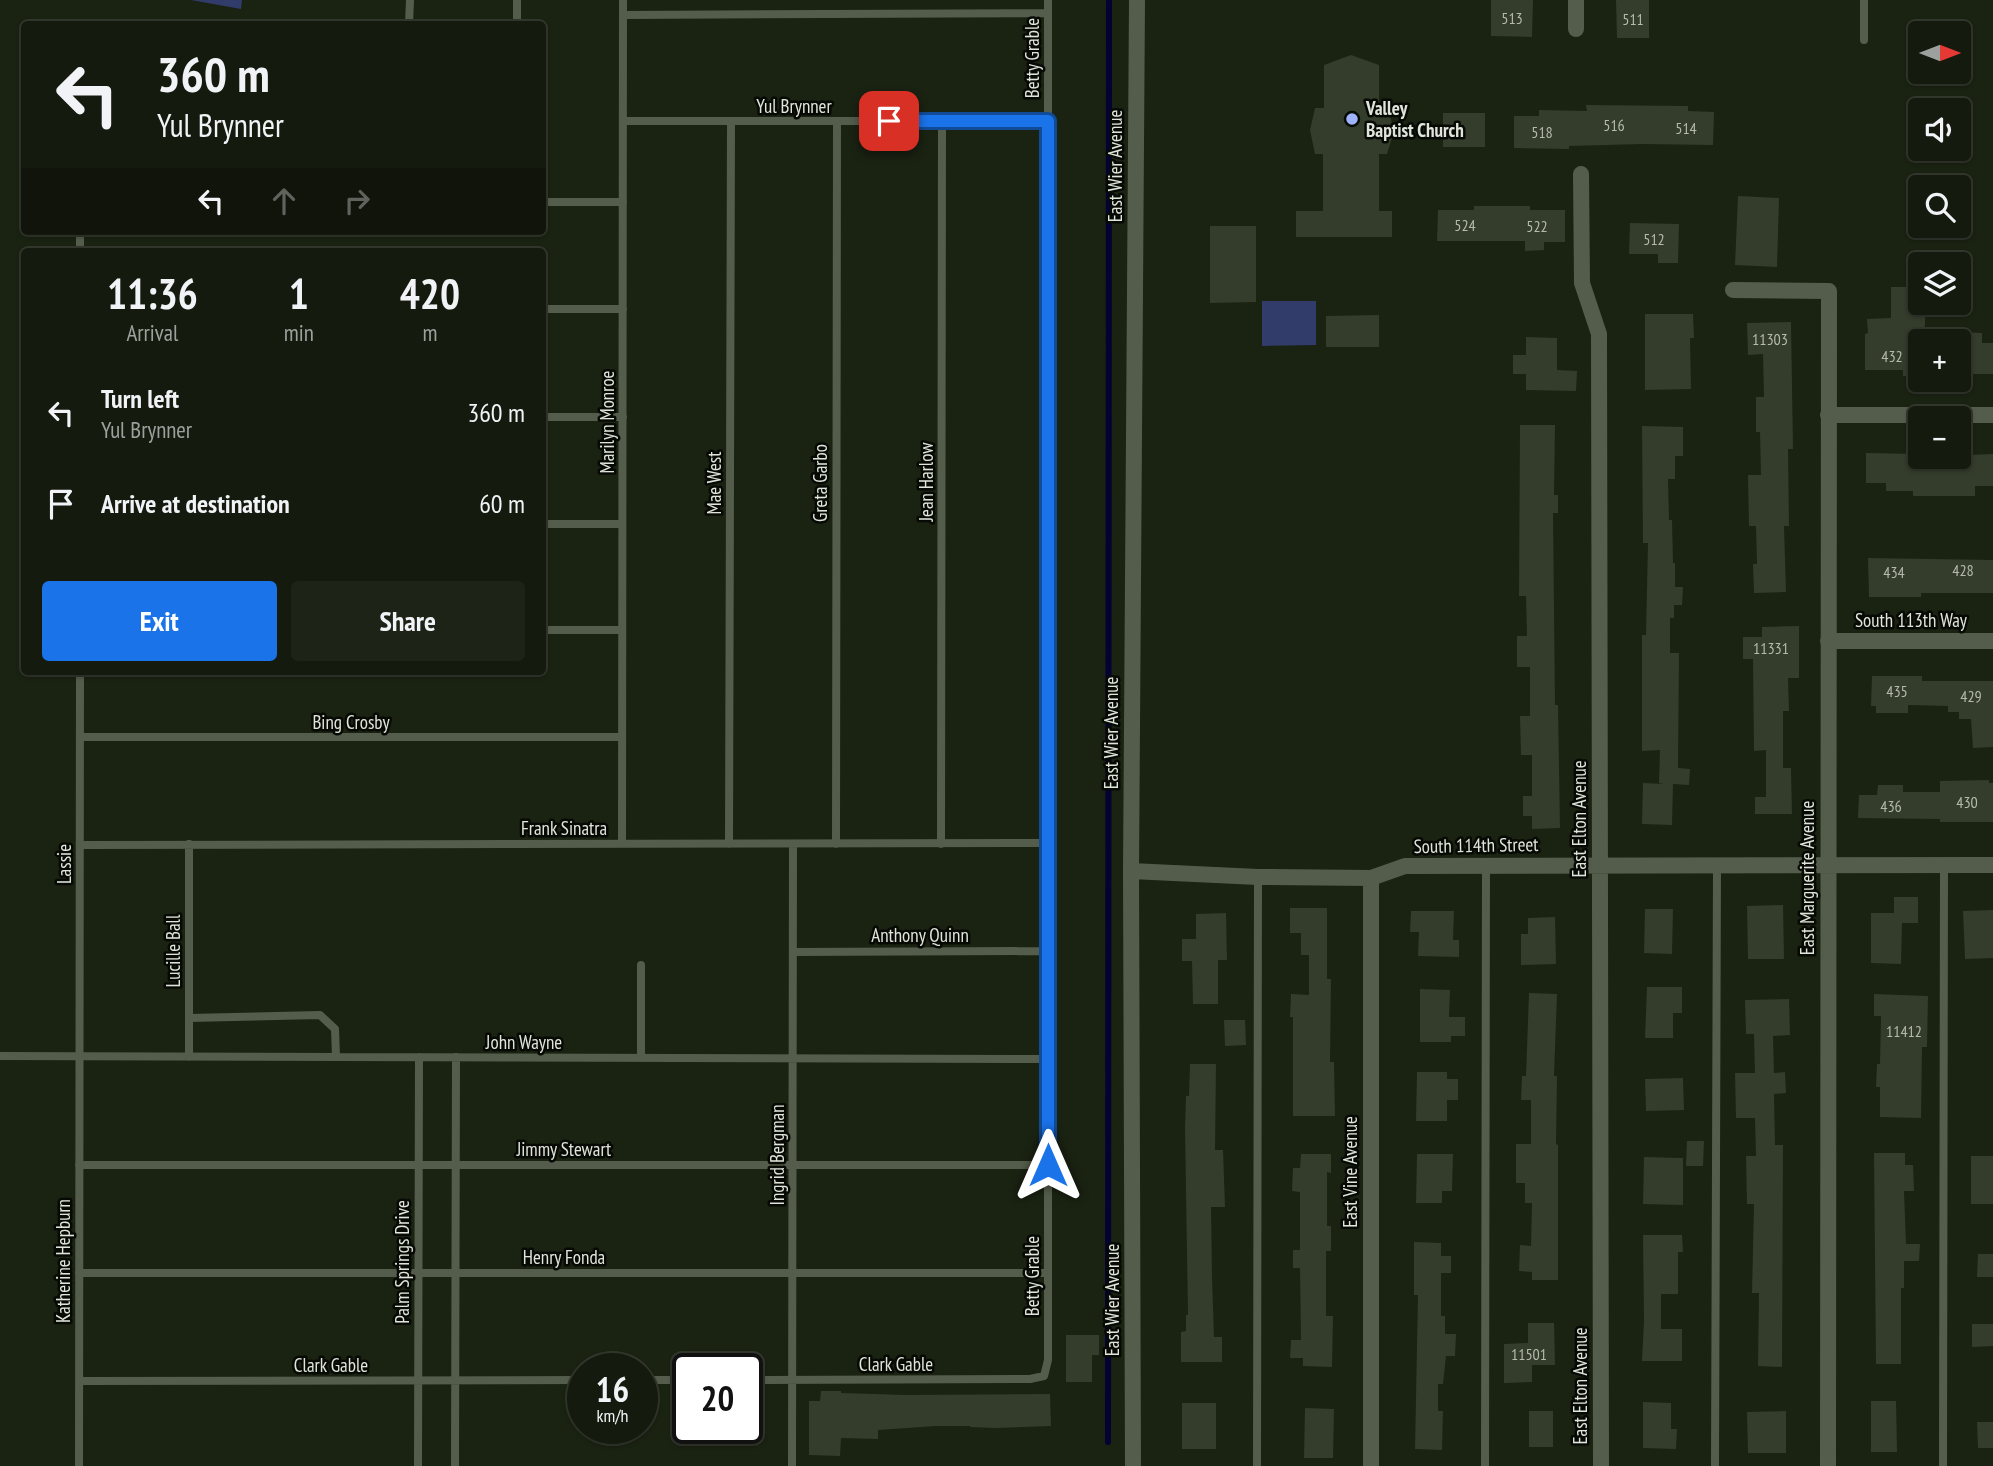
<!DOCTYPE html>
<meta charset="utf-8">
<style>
body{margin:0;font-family:"PT Sans Narrow",sans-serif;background:#1d2317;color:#f1f3f6;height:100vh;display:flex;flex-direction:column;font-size:26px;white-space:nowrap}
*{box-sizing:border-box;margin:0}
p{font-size:23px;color:#9da19e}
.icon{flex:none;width:38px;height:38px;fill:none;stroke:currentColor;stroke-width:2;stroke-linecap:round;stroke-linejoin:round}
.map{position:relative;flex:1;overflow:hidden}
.drawer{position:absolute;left:21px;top:248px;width:525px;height:427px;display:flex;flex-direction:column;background:#141a0e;border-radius:7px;box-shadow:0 2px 5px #0004,0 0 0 2px #33382e}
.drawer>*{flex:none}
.top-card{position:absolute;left:21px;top:21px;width:525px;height:214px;border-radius:7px;box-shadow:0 2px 5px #0004,0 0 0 2px #33382e;background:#141a0e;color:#f1f3f6;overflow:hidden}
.needle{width:46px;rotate:90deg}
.tools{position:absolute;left:1908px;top:21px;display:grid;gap:14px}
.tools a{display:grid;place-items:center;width:63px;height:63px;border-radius:7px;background:#141a0e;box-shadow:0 2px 5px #0004,0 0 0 2px #33382e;font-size:35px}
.speed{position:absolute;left:567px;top:1353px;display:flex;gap:14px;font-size:35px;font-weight:700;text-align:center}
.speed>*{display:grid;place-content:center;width:91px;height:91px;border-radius:50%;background:#141a0e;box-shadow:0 2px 5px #0004,0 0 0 2px #33382e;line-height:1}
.speed small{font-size:18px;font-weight:400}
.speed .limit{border:4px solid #111;border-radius:10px;background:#fff;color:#111}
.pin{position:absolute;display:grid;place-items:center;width:60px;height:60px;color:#fff;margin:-30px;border-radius:14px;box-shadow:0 4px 10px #0006}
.me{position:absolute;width:77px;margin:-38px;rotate:0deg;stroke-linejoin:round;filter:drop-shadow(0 0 5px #0008)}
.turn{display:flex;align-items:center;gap:24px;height:147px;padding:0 21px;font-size:32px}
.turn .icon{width:91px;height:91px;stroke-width:2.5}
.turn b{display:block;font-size:49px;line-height:60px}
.lanes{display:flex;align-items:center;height:66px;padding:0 21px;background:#0003;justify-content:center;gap:35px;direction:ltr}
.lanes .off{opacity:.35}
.eta{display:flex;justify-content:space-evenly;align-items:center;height:119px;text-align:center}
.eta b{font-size:42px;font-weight:700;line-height:49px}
.button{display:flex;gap:14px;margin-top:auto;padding:14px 21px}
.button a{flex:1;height:80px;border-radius:7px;background:#1a73e8;color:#fff;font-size:28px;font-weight:700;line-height:80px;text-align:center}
.button a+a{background:#1d2317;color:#f1f3f6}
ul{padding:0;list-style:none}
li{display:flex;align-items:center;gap:21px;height:91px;padding:0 21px}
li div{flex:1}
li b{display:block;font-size:26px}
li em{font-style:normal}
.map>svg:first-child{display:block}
.green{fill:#313c6a}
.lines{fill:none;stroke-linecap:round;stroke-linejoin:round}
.stream{stroke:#040233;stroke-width:6}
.building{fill:#343c2b}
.service{stroke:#545d4b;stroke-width:8}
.minor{stroke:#545d4b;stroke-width:16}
.route-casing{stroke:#114b97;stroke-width:18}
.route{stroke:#1a73e8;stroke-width:12}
.poi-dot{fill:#9fb3fd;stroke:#070a04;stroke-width:2.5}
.labels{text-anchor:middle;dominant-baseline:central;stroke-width:5;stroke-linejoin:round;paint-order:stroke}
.number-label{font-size:16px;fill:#b4bbae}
.street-label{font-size:19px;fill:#dfe5da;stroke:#070a04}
.poi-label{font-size:19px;font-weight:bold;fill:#dfe5da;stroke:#070a04;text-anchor:start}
</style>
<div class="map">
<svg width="1993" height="1466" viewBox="0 0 1993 1466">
<rect width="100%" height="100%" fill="#1a2212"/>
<!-- green -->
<path class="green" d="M 191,0 L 242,0 L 241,9 Z
M 1262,301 L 1316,301 L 1316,345 L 1262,346 Z"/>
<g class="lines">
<!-- stream -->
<path class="stream" d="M 1108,1442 L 1109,0"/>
</g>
<!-- building -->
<path class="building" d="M 1491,0 L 1533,0 L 1532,37 L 1491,36 Z
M 1616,0 L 1649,0 L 1649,38 L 1617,38 Z
M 1351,55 L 1379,65 L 1379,108 L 1388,108 L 1394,131 L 1387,154 L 1379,154 L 1379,211 L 1392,211 L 1392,237 L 1296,237 L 1296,211 L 1323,211 L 1323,154 L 1315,154 L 1310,130 L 1315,108 L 1324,108 L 1324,65 Z
M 1586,105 L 1688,106 L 1688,111 L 1714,112 L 1713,145 L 1642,144 L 1569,146 L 1569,149 L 1514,148 L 1514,116 L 1539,116 L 1539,110 L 1587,111 Z
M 1443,113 L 1485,113 L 1485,147 L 1443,147 Z
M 1738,196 L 1779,198 L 1777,267 L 1735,265 Z
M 1474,206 L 1530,206 L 1530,210 L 1565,210 L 1565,242 L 1544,242 L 1544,250 L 1525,251 L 1525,241 L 1437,241 L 1438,210 L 1474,210 Z
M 1630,223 L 1679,224 L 1678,263 L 1658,263 L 1658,254 L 1629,254 Z
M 1210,226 L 1256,226 L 1256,302 L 1210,303 Z
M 1891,287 L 1920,287 L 1920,303 L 1926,303 L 1924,341 L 1920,341 L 1920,376 L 1903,376 L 1903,370 L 1865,370 L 1865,334 L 1868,333 L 1867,319 L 1891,318 Z
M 1645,314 L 1693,314 L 1694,338 L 1690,338 L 1691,389 L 1645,390 Z
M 1379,315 L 1379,347 L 1326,347 L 1326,316 Z
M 1791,322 L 1793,449 L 1788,449 L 1789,526 L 1784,526 L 1786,592 L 1754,593 L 1753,564 L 1757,564 L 1756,526 L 1749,526 L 1748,475 L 1761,475 L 1760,432 L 1756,432 L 1756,397 L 1764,397 L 1763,354 L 1748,355 L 1747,323 Z
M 1958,332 L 1982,333 L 1982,343 L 1993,343 L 1993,374 L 1958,374 Z
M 1526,337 L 1557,338 L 1557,370 L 1577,371 L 1576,391 L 1526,390 L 1526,374 L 1513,374 L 1513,355 L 1526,355 Z
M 1520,425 L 1555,425 L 1554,495 L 1558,495 L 1558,513 L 1553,513 L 1555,705 L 1558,705 L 1560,828 L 1532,829 L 1532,816 L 1523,816 L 1523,796 L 1532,796 L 1532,755 L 1521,755 L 1520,716 L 1530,716 L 1530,667 L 1517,667 L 1517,636 L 1527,636 L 1526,596 L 1519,596 Z
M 1642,426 L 1683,427 L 1683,456 L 1675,456 L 1675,479 L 1668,479 L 1669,520 L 1672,520 L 1673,563 L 1675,563 L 1675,587 L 1683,587 L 1682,605 L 1674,605 L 1674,618 L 1670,618 L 1670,653 L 1679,653 L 1678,768 L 1690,769 L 1689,785 L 1673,784 L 1672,825 L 1642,824 L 1643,783 L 1664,784 L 1659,783 L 1660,750 L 1642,751 L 1642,635 L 1646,635 L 1648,543 L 1643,543 Z
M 1866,453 L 1920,454 L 1920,457 L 1993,454 L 1993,486 L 1975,486 L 1975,496 L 1913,496 L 1913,491 L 1886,491 L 1886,483 L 1866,483 Z
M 1868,558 L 1993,560 L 1993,593 L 1921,593 L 1921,597 L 1869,597 Z
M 1799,626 L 1799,678 L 1788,678 L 1789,711 L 1783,711 L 1783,768 L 1791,768 L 1792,814 L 1755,814 L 1755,797 L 1766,797 L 1766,750 L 1754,751 L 1753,659 L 1743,659 L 1743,637 L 1762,637 L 1762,627 Z
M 1872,676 L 1922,676 L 1922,681 L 1993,681 L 1993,747 L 1973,748 L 1971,719 L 1959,719 L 1959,712 L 1948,712 L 1948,706 L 1908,705 L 1908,713 L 1876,713 L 1876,706 L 1871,706 Z
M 1989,780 L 1989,783 L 1993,783 L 1993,822 L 1940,822 L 1940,819 L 1858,818 L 1859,795 L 1877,795 L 1878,785 L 1903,785 L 1903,792 L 1940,792 L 1940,781 Z
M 1894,897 L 1918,897 L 1918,923 L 1902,923 L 1901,964 L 1871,963 L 1871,913 L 1894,913 Z
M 1783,905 L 1784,959 L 1748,959 L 1747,906 Z
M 1290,908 L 1327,908 L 1327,979 L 1331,979 L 1330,1062 L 1334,1062 L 1335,1116 L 1293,1116 L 1293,1017 L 1290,1017 L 1291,994 L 1309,995 L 1309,955 L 1301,955 L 1301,933 L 1290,933 Z
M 1645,909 L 1673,909 L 1672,954 L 1644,953 Z
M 1993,910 L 1993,958 L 1965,959 L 1963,911 Z
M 1411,911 L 1454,911 L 1453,940 L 1459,940 L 1459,957 L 1418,956 L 1419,932 L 1410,932 Z
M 1226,913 L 1227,960 L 1218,960 L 1218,1004 L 1193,1004 L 1192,961 L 1182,961 L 1182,939 L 1196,939 L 1196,914 Z
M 1555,917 L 1556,964 L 1521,965 L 1521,934 L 1528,934 L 1528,918 Z
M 1647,987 L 1682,987 L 1682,1013 L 1673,1013 L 1673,1038 L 1645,1038 Z
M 1420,989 L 1450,990 L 1449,1017 L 1465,1017 L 1465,1036 L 1451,1036 L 1451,1042 L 1420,1042 Z
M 1529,993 L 1557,994 L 1554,1076 L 1557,1076 L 1556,1144 L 1558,1145 L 1558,1280 L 1532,1280 L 1532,1272 L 1519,1271 L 1520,1245 L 1531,1246 L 1532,1203 L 1525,1203 L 1525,1183 L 1516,1183 L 1516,1144 L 1531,1144 L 1531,1100 L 1521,1100 L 1522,1076 L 1526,1076 Z
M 1874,994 L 1928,996 L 1927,1047 L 1922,1047 L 1921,1118 L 1880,1117 L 1880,1087 L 1876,1087 L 1877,1064 L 1880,1064 L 1881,1016 L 1874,1016 Z
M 1789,999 L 1790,1035 L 1773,1036 L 1774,1073 L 1785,1072 L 1786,1093 L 1774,1094 L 1775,1145 L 1783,1145 L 1782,1367 L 1758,1366 L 1759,1293 L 1752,1293 L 1754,1204 L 1747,1204 L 1746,1156 L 1756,1156 L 1755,1118 L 1736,1118 L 1735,1073 L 1755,1073 L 1754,1034 L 1746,1034 L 1745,1000 Z
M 1224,1020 L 1245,1020 L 1246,1045 L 1225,1046 Z
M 1190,1064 L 1216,1064 L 1215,1150 L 1223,1150 L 1225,1207 L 1211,1207 L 1212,1277 L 1214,1337 L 1222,1337 L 1222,1362 L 1181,1362 L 1181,1332 L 1186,1331 L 1186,1315 L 1188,1315 L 1185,1129 L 1186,1096 L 1189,1096 Z
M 1417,1072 L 1447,1072 L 1447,1079 L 1458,1079 L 1458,1100 L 1447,1100 L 1447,1121 L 1416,1121 Z
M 1683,1078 L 1684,1110 L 1646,1111 L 1645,1079 Z
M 1687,1141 L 1704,1141 L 1703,1166 L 1686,1166 Z
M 1874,1153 L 1905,1153 L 1905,1165 L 1913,1165 L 1914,1191 L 1904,1191 L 1906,1244 L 1920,1244 L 1919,1261 L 1904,1261 L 1904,1288 L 1901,1288 L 1901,1364 L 1876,1364 Z
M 1301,1154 L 1331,1154 L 1331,1173 L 1327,1172 L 1327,1226 L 1331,1226 L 1331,1251 L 1326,1251 L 1326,1316 L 1333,1316 L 1332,1367 L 1303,1366 L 1303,1358 L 1290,1358 L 1291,1340 L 1301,1340 L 1300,1268 L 1293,1268 L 1293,1250 L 1300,1250 L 1300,1192 L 1292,1191 L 1293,1168 L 1300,1168 Z
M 1417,1154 L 1453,1154 L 1452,1191 L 1442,1191 L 1442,1203 L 1416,1203 Z
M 1971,1156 L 1993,1156 L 1993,1204 L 1971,1204 Z
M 1644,1157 L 1683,1158 L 1683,1205 L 1643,1204 Z
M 1643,1235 L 1682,1235 L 1683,1252 L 1678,1252 L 1678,1294 L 1661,1294 L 1661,1329 L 1682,1329 L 1682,1361 L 1642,1361 L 1644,1321 Z
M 1414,1242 L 1441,1243 L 1441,1256 L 1451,1256 L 1451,1273 L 1441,1273 L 1441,1316 L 1445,1316 L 1445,1334 L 1456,1334 L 1455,1356 L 1446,1356 L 1443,1384 L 1438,1384 L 1438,1411 L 1443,1411 L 1442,1450 L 1415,1449 L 1418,1295 L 1414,1295 Z
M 1978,1254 L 1993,1254 L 1993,1277 L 1977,1277 Z
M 1528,1323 L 1554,1323 L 1555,1365 L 1532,1365 L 1532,1382 L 1504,1383 L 1504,1344 L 1528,1343 Z
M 1972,1324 L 1993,1324 L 1993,1346 L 1972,1347 Z
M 1066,1335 L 1099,1335 L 1099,1355 L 1092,1355 L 1092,1382 L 1066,1382 Z
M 821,1391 L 841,1391 L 841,1393 L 906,1395 L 1050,1394 L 1051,1426 L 996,1428 L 970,1427 L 970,1426 L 936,1426 L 878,1430 L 878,1439 L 841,1438 L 840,1456 L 809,1455 L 809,1401 L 820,1401 Z
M 1871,1401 L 1896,1401 L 1897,1452 L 1871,1452 Z
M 1643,1402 L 1671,1403 L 1671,1429 L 1677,1429 L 1676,1449 L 1643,1448 Z
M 1182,1403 L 1216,1403 L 1216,1449 L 1182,1449 Z
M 1305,1408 L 1334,1409 L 1333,1458 L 1304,1458 Z
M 1529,1411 L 1553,1411 L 1553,1447 L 1529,1447 Z
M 1786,1411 L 1786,1453 L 1748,1453 L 1747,1412 Z
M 1977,1422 L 1993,1422 L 1993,1448 L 1978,1448 Z"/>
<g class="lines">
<!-- service -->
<path class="service" d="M 517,0 L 517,24
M 1864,0 L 1864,40
M 623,15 L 1048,13
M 409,24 L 410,0
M 623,121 L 1048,121
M 542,202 L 623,202
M 80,231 L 80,252
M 542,309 L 623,309
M 542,417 L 623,417
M 542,524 L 622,524
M 542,630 L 622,630
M 80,737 L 622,737
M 189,844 L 189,1057
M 622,844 L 623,0
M 729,844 L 731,121
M 836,844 L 837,121
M 941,844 L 942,121
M 80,845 L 1048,843
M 793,952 L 1048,951
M 189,1018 L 320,1015 L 335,1029 L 336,1057
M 0,1056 L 1048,1059
M 641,1058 L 641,965
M 79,1165 L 1048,1165
M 79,1273 L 1048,1273
M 642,1380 L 688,1380
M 747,1380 L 1030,1379 L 1044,1376 L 1048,1360 L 1048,0
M 79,1381 L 583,1380
M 79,1466 L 80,672
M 418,1466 L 419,1057
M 455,1466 L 456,1057
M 792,1466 L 793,844
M 1257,1466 L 1258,877
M 1485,1466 L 1486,866
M 1715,1466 L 1717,865
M 1943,1466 L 1944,865"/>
<!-- minor -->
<path class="minor" d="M 1576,0 L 1576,29
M 1581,174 L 1582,283 L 1599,334 L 1601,1466
M 1733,290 L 1829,291 L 1828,1466
M 1828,415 L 1993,415
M 1828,641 L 1993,641
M 1131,871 L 1258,877 L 1371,878 L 1405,866 L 1993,865
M 1133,1466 L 1131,871 L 1137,0
M 1371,1466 L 1371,878"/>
</g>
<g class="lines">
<defs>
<path id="route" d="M 889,121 L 1048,121 L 1048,1165"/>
</defs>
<!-- route casing -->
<use href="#route" class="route-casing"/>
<!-- route -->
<use href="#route" class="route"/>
</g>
<!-- markers -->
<circle class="poi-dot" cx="1352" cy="119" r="7"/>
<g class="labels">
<!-- number labels -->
<g class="number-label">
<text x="1512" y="18">513</text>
<text x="1633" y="19">511</text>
<text x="1614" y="125">516</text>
<text x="1686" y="128">514</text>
<text x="1542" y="132">518</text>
<text x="1465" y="225">524</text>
<text x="1537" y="226">522</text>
<text x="1654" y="239">512</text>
<text x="1770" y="339">11303</text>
<text x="1892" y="356">432</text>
<text x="1963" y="570">428</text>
<text x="1894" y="572">434</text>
<text x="1771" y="648">11331</text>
<text x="1897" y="691">435</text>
<text x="1971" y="696">429</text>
<text x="1967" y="802">430</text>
<text x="1891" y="806">436</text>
<text x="1904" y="1031">11412</text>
<text x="1529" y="1354">11501</text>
</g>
<!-- street labels -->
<g class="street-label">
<text transform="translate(1032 58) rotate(-90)">Betty Grable</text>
<text x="794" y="106">Yul Brynner</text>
<text transform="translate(1115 166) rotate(-90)">East Wier Avenue</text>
<text transform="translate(607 422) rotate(-90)">Marilyn Monroe</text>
<text transform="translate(926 482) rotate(-90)">Jean Harlow</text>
<text transform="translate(714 483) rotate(-90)">Mae West</text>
<text transform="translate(820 483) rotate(-90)">Greta Garbo</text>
<text x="1911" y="620">South 113th Way</text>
<text x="351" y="722">Bing Crosby</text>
<text transform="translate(1111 733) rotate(-90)">East Wier Avenue</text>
<text transform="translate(1579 819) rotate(-90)">East Elton Avenue</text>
<text x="564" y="828">Frank Sinatra</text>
<text transform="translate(1476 845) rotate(-1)">South 114th Street</text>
<text transform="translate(64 864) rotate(-90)">Lassie</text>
<text transform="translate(1807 878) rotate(-90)">East Marguerite Avenue</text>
<text x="920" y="935">Anthony Quinn</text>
<text transform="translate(173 951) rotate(-90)">Lucille Ball</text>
<text x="524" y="1042">John Wayne</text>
<text x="564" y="1149">Jimmy Stewart</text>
<text transform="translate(777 1155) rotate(-90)">Ingrid Bergman</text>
<text transform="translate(1350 1172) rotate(-90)">East Vine Avenue</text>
<text x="564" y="1257">Henry Fonda</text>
<text transform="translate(63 1261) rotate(-90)">Katherine Hepburn</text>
<text transform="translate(402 1262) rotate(-90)">Palm Springs Drive</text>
<text transform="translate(1032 1276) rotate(-90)">Betty Grable</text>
<text transform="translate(1112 1300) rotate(-90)">East Wier Avenue</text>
<text x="896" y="1364">Clark Gable</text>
<text x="331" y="1365">Clark Gable</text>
<text transform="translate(1580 1386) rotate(-90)">East Elton Avenue</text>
</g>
<!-- poi labels -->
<g class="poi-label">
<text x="1366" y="108">Valley<tspan x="1366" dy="22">Baptist Church</tspan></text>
</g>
</g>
</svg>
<div class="tools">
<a><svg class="needle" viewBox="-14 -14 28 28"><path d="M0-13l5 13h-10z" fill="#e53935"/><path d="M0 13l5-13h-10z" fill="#9da19e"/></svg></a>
<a><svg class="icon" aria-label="sound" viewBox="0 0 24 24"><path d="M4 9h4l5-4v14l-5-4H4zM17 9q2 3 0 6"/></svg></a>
<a><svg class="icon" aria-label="search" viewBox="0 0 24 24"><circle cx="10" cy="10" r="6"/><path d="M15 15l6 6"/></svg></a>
<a><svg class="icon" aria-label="layers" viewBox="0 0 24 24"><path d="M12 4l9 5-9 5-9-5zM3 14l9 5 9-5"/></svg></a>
<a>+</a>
<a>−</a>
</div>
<div class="speed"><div>16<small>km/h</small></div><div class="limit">20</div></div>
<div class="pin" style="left:889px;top:121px;background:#d93025"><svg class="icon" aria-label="arrive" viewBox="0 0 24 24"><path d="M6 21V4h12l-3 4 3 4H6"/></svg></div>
<svg class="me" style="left:1048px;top:1165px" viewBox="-20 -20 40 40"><path d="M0-17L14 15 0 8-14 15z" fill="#1a73e8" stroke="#fff" stroke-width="4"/></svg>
<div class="top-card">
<div class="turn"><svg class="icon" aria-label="left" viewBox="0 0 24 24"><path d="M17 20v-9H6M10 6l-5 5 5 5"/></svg><div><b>360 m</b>Yul Brynner</div></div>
<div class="lanes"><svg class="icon" aria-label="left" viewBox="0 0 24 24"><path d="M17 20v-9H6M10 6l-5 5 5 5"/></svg><svg class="icon off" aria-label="ahead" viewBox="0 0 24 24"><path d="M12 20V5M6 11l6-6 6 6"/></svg><svg class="icon off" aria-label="right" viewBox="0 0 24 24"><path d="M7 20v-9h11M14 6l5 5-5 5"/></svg></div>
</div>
<section class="drawer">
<div class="eta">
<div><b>11:36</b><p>Arrival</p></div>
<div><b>1</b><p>min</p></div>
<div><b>420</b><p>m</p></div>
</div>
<ul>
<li><svg class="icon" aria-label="left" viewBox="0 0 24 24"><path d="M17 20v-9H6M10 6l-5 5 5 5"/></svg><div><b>Turn left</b><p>Yul Brynner</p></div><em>360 m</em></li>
<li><svg class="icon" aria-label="arrive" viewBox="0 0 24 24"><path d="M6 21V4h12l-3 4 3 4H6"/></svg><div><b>Arrive at destination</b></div><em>60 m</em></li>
</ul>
<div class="button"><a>Exit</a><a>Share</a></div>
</section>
</div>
